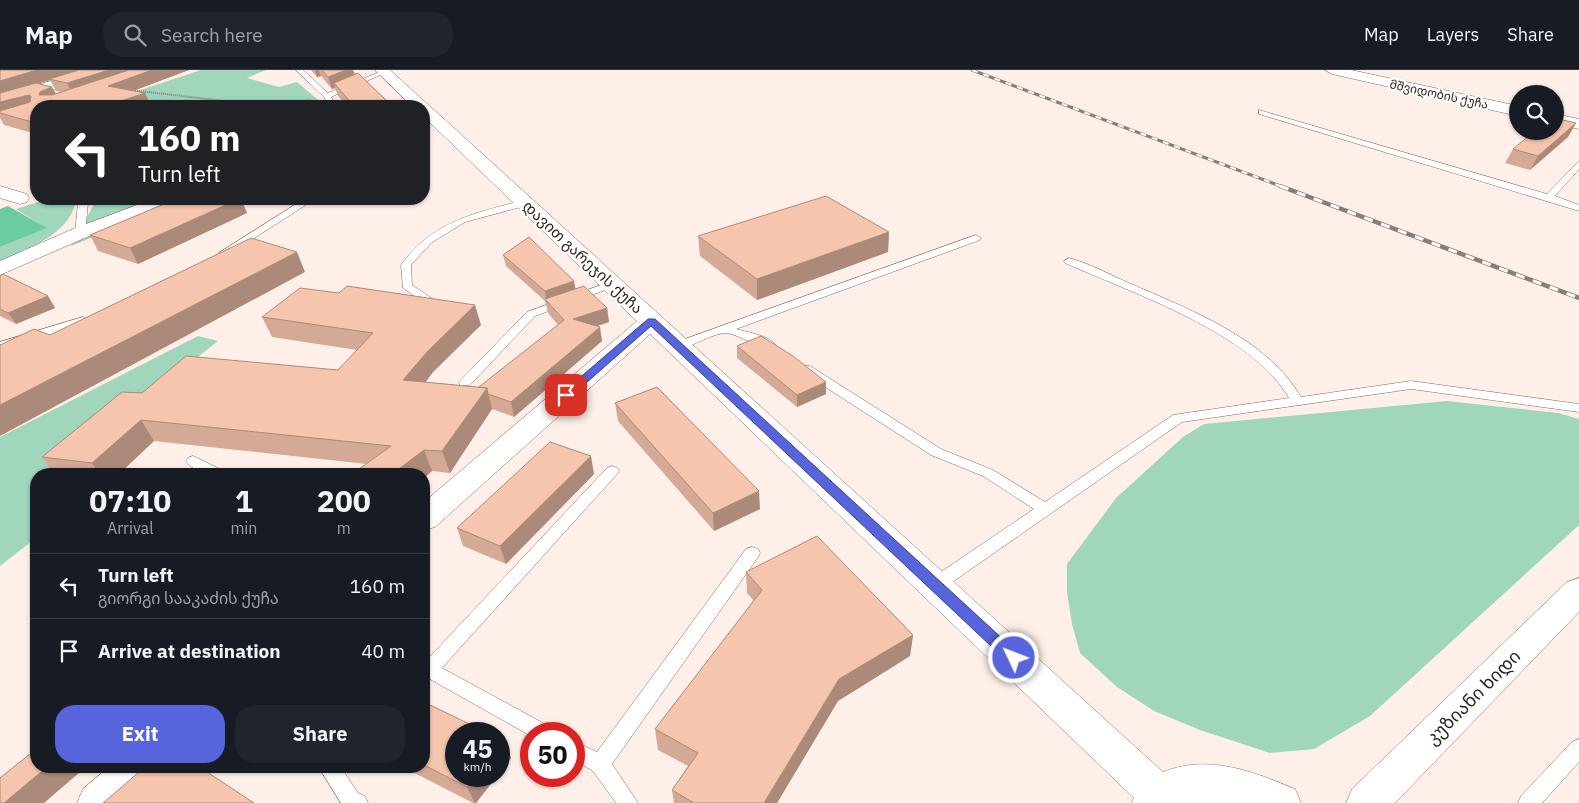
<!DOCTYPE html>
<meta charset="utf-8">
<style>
body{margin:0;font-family:"IBM Plex Sans","Noto Sans Georgian",sans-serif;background:#20242c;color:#f1f3f6;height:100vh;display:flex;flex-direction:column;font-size:19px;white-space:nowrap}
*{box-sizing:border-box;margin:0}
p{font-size:16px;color:#9ea1a6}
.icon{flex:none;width:28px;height:28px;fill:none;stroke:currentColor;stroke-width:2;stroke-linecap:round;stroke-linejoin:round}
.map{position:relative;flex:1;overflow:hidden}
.panel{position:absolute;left:30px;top:398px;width:400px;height:305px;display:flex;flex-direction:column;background:#171b24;border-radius:20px;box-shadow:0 1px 4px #0004}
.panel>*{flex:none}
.banner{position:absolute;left:30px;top:30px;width:400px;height:105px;border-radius:20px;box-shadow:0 1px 4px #0004;background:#202124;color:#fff;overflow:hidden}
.controls{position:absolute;left:1509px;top:15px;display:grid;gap:10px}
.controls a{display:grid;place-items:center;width:55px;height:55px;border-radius:50%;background:#171b24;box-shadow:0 1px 4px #0004;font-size:25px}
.speed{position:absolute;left:445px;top:652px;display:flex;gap:10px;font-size:25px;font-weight:700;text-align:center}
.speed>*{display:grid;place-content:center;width:65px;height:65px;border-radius:50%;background:#171b24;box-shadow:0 1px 4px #0004;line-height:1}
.speed small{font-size:12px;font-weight:400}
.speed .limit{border:8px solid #d22;background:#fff;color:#111}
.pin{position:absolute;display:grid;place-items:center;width:42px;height:42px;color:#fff;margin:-21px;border-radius:10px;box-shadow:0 2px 8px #0006}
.me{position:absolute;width:55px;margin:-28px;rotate:313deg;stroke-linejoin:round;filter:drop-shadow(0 0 4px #0008)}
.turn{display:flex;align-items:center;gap:18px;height:105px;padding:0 25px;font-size:22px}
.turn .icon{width:65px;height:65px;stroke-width:2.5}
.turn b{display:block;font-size:35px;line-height:42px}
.eta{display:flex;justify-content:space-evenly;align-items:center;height:85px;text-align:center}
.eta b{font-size:30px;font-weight:700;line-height:35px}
.button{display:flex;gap:10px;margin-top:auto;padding:10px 25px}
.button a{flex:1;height:58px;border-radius:20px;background:#5864db;color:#fff;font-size:20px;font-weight:700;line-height:58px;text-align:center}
.button a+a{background:#20242c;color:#f1f3f6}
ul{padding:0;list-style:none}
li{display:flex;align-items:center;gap:15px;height:65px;padding:0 25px;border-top:1px solid #363941}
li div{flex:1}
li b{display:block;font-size:19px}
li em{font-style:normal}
header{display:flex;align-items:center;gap:30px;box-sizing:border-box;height:70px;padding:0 25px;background:#171b24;border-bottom:1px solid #363941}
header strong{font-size:24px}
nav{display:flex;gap:28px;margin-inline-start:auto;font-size:18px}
.search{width:350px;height:45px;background:#20242c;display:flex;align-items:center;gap:12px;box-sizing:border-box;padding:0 18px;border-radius:20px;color:#9ea1a6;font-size:19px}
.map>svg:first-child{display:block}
.green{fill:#9fd6bc}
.forest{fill:#6ccba3}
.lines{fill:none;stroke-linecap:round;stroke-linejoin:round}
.lane-casing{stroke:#86685a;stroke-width:1}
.street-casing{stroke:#86685a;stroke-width:1}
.secondary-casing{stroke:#86685a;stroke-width:1}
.path{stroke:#8a7d77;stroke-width:2;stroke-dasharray:1 1;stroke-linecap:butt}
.lane{fill:#fff;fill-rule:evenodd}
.street{fill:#fff;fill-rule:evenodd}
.secondary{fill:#fff;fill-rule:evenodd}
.rail-far1-casing{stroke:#8a7d76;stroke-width:3}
.rail-casing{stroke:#8a7d76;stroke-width:4.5}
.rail-far1{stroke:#fff;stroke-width:2;stroke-dasharray:6;stroke-linecap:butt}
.rail{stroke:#fff;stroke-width:3;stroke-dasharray:9;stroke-linecap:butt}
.wall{fill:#d4a995;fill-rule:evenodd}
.shaded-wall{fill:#ac8a79}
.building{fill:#f6c5ad;stroke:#ac8a79}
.route{fill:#5864db;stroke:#39418e}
.labels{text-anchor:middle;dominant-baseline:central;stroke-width:4.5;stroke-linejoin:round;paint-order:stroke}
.far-street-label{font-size:12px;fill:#2a1e18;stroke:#fff}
.street-label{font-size:15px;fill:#2a1e18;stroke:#fff}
.near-street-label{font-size:18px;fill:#2a1e18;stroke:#fff}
</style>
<header>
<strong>Map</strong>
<div class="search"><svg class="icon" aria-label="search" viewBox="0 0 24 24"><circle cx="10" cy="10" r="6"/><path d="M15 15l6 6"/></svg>Search here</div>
<nav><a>Map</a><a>Layers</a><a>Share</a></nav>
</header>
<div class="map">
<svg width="1579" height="733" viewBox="0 0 1579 733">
<rect width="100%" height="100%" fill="#fef0e9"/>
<!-- green -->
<path class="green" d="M 201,0 L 266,0 L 247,8 L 279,17 L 297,12 L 323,34 L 311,36 L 95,35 Z
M 67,129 L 76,131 C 69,165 28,178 0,193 L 0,177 L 46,158 L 16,139 L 44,130 Z
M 97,129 L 187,129 L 71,176 Z
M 198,266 L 218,271 L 51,404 L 36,404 L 36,415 L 31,420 L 36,421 L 36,468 L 0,496 L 0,367 Z
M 1447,331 L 1558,343 L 1579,349 L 1579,455 L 1370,646 L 1314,679 L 1270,683 L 1200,660 L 1154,641 L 1117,617 L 1080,583 L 1072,554 L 1067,522 L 1067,494 L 1116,428 L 1183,367 L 1204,354 Z"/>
<!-- forest -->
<path class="forest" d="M 8,136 L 47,158 L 0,177 L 0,139 Z"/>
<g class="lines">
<defs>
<path id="lane" d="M 296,0 L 303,0 L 328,23 L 382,1 L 387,2 L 331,27 L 337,36 L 329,36 L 324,27 Z
M 1259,40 L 1547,124 L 1579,91 L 1579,99 L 1555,126 L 1579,135 L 1579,141 L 1259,44 Z
M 304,129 L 315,129 L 228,185 L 224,186 L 219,183 Z
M 83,130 L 88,133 L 85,163 L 80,166 L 75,163 L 78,133 Z
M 525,130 L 530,133 L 528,135 L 465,152 L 431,173 L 411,195 L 412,215 L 434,230 L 434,234 L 426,234 L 403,218 L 401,195 C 433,151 475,143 525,130 Z
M 976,165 L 981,168 L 980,170 L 736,259 C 750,263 768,265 777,276 L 775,279 C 766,281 739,265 727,263 C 716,262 690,277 678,280 L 672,276 L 674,273 Z
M 1069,188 C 1089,193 1110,205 1129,213 C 1188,239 1267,268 1301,327 L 1411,311 L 1579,334 L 1579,342 L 1411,319 L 1182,352 L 941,520 L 935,521 L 929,520 L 927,515 L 929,510 L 1034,439 L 983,406 L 931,385 L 802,302 L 800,299 L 802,296 L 810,296 L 941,379 L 993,400 L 1045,432 L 1173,345 L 1289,328 C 1252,263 1132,223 1065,193 L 1064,191 Z
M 612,211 L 616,212 L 616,216 L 535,246 L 470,315 L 460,315 L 459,312 L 527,242 Z
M 83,247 L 89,250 L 87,252 L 29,273 L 0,280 L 0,272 Z
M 193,386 L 224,401 L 226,404 C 212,404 195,404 186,391 L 188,388 Z
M 612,396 L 617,398 L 619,401 L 617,404 L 442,598 L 552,658 L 555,664 L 531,664 L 531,666 L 428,608 L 424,610 L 424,593 L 607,398 Z
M 752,477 L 758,479 L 760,483 L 758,487 L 612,694 L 638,733 L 616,733 L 593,701 L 574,690 L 574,671 L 597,682 L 746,479 Z
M 1579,669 L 1579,692 L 1542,733 L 1518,733 L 1521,726 L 1572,672 Z
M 318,696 L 340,696 L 358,723 L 365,726 L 368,733 L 341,733 Z"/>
<path id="street" d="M 88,0 L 110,0 L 108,3 L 0,36 L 0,26 Z
M 0,116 L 27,124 L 29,128 L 27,132 L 20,134 L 0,128 Z
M 153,129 L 178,129 L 176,133 L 87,167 L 0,205 L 0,191 L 73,159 Z
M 651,244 L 659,246 L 663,251 L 659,256 L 435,457 L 424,460 L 424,432 L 643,246 Z
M 110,696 L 160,696 L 154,709 L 128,733 L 77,733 L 83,719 Z"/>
<path id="secondary" d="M 375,0 L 390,0 L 1163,702 C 1208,684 1252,701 1295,719 L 1301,733 L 1131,733 L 1134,728 L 424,47 L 424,36 L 412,36 Z
M 1325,0 L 1351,0 L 1518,36 L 1518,46 L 1332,4 Z
M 1555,44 L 1579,49 L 1579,59 L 1555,54 Z
M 1579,508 L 1579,542 L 1395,733 L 1346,733 L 1352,719 L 1567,512 Z"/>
</defs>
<!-- lane casing -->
<use href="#lane" class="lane-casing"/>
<!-- street casing -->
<use href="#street" class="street-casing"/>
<!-- secondary casing -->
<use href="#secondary" class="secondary-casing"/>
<!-- path -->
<path class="path" d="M 131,20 L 267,36 L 310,30"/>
<!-- lane -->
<use href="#lane" class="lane"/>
<!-- street -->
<use href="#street" class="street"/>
<!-- secondary -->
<use href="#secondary" class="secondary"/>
<defs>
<path id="rail-far1" d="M 972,0 L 1283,117"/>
<path id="rail" d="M 1280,116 L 1579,228"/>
</defs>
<!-- rail-far1 casing -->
<use href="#rail-far1" class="rail-far1-casing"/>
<!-- rail casing -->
<use href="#rail" class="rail-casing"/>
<!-- rail-far1 -->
<use href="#rail-far1" class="rail-far1"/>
<!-- rail -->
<use href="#rail" class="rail"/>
</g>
<!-- wall -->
<path class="wall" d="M 0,0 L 189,0 L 133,21 L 151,36 L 36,36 L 36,64 L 4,55 L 0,48 ZM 50,10 L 56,21 L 61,22 L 56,24 L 39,13 Z
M 311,0 L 353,0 L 355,4 L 389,33 L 390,36 L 347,36 L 338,26 L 335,18 L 332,19 L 321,6 L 317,7 Z
M 1576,53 L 1568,67 L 1530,100 L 1505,93 L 1513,79 Z
M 176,129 L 241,129 L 247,143 L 138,194 L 98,181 L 90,165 Z
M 889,162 L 888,182 L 757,230 L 700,186 L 698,166 Z
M 503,185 L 576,218 L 607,238 L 609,252 L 597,256 L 602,271 L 514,347 L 492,339 L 450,403 L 432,401 L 424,408 L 424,404 L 366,394 L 154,371 L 119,404 L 54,404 L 42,387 L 142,323 L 338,300 L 357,280 L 272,267 L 262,247 L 481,255 L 433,302 L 426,312 L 479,317 L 558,255 L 548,243 L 545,231 L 506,196 Z
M 0,206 L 48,226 L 55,238 L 16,254 L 0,246 Z
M 737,276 L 826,324 L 797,337 L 737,288 Z
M 615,333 L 760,439 L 714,461 L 618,351 Z
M 594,404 L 506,494 L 463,476 L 457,458 Z
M 746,502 L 913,565 L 910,586 L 838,631 L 777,733 L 674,733 L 672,720 L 688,696 L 658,680 L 655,659 L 754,531 L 747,523 Z
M 424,632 L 497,706 L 476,733 L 473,733 L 401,696 L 424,696 Z"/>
<!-- shaded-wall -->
<path class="shaded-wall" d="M 37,0 L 82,0 L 49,9 L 50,10 L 0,25 L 0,11 Z
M 109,0 L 189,0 L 114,28 L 73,25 L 67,13 Z
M 315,0 L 319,0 L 321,6 L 317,7 Z
M 346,0 L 353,0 L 356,10 L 334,13 L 335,18 L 332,19 L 328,7 Z
M 52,17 L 59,29 L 39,25 L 40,22 Z
M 145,23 L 151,36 L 106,36 Z
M 29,25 L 36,37 L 0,43 L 0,32 Z
M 389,33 L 390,36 L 371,36 Z
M 1576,53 L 1568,67 L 1530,100 L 1538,86 Z
M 239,129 L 241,129 L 247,143 L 138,194 L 130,178 Z
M 889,162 L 888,182 L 757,230 L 757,209 Z
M 297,182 L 305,202 L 0,366 L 0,335 Z
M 574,211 L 576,222 L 547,233 L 545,221 Z
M 48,226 L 55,238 L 16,254 L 8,243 Z
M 475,235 L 481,255 L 433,302 L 411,331 L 403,310 L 427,282 Z
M 607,238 L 609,252 L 576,263 L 573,249 Z
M 600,257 L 602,271 L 514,347 L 511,332 Z
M 826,312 L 826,324 L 797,337 L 797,325 Z
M 487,318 L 492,339 L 450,403 L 442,381 Z
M 141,350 L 154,371 L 119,404 L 99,404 L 92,393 Z
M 424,380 L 432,401 L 424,408 L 424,404 L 392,404 Z
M 591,386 L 594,404 L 506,494 L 500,476 Z
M 759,421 L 760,439 L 714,461 L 713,443 Z
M 913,565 L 910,586 L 838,631 L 777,733 L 764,733 L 839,609 Z
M 504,670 L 511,688 L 499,703 L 499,677 Z
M 48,696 L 87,696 L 44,733 L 4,733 Z
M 475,706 L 497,706 L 476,733 L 475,733 L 467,717 Z"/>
<!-- building -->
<path class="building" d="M 0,0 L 37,0 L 0,11 Z
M 79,0 L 109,0 L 67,13 L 49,9 Z
M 129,0 L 152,0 L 108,16 L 145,23 L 106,36 L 36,36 L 36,53 L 0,43 L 0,41 L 30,32 L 31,26 L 29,25 L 0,32 L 0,23 L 36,13 L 52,17 L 40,22 L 39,25 L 52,25 Z
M 322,0 L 346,0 L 328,7 Z
M 358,3 L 389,33 L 371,36 L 354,36 L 334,13 Z
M 1555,48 L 1576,53 L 1538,86 L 1513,79 L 1535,61 L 1555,61 Z
M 826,126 L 889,162 L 757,209 L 698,166 Z
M 176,129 L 239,129 L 130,178 L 90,165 Z
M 529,167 L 574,211 L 545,221 L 503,185 Z
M 251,168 L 297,182 L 0,335 L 0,275 L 34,259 L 50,265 Z
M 3,204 L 48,226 L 8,243 L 0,239 L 0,206 Z
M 347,216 L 475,235 L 427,282 L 403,310 L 487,318 L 442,381 L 424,380 L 392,404 L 352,404 L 391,376 L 141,350 L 92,393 L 42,387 L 122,322 L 142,323 L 186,286 L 338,300 L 373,263 L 262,247 L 300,218 L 339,223 Z
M 584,216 L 607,238 L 573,249 L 600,257 L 511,332 L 488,324 L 487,318 L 479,317 L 564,250 L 545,229 Z
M 761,266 L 793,286 L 826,312 L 797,325 L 737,276 Z
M 657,317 L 759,421 L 713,443 L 615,333 Z
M 550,372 L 591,386 L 500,476 L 457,458 Z
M 817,466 L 913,565 L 839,609 L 764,733 L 694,733 L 672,720 L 698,683 L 655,659 L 762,520 L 746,502 Z
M 424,632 L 490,664 L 456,664 L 456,706 L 475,706 L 467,717 L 424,695 Z
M 499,668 L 504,670 L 499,677 Z
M 36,679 L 36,696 L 48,696 L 4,733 L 0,733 L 0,708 Z
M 146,696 L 198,696 L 254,733 L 103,733 Z"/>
<!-- route -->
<path class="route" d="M 648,249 L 655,249 L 1019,584 L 1021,588 L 1019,593 L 1014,595 L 1009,593 L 651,256 L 570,327 L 562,327 L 562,323 Z"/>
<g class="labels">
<!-- far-street labels -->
<g class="far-street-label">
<text transform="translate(1439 24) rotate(12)">მშვიდობის ქუჩა</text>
</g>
<!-- street labels -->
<g class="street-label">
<text transform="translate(583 187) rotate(43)">დავით გარეჯის ქუჩა</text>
</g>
<!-- near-street labels -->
<g class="near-street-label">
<text transform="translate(1473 627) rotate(-45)">კუზიანი ხიდი</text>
</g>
</g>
</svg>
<div class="controls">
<a><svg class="icon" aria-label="search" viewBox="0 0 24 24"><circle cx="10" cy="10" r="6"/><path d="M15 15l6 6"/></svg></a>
</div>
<div class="speed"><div>45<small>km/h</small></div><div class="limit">50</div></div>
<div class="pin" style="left:566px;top:325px;background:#d93025"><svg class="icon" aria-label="arrive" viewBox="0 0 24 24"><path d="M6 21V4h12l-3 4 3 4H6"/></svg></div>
<svg class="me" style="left:1014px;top:588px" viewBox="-20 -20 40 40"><circle r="17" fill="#5864db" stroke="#fff" stroke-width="3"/><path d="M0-11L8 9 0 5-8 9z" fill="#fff"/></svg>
<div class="banner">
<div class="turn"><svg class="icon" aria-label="left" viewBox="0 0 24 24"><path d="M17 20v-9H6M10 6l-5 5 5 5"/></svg><div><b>160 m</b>Turn left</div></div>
</div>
<section class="panel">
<div class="eta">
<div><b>07:10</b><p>Arrival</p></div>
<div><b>1</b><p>min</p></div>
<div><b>200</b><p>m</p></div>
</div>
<ul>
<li><svg class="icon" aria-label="left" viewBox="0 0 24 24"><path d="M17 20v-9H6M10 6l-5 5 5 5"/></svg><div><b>Turn left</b><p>გიორგი სააკაძის ქუჩა</p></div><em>160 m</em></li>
<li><svg class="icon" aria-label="arrive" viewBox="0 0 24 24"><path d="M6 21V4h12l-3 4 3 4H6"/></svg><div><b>Arrive at destination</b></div><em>40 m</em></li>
</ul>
<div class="button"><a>Exit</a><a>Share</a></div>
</section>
</div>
